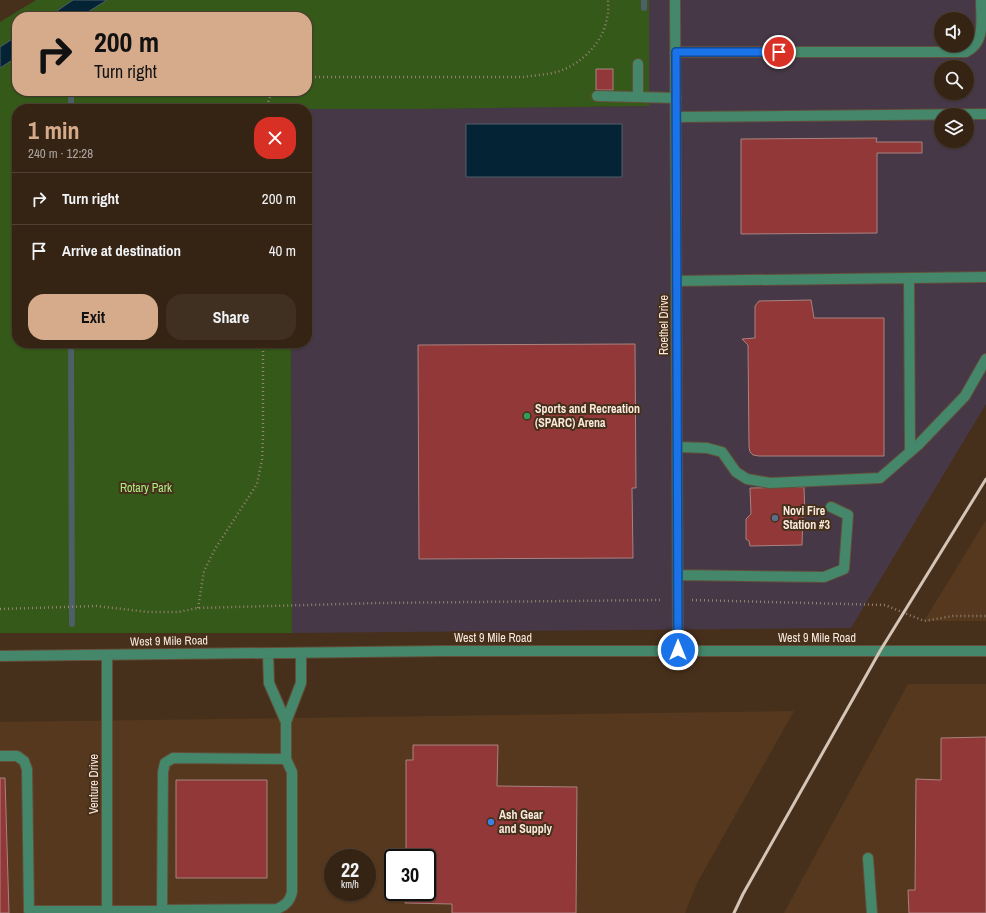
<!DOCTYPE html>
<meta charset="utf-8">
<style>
body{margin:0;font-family:"Archivo Narrow",sans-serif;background:#403022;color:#f1f3f6;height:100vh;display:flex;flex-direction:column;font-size:15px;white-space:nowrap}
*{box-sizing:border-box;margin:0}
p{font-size:13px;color:#aaa4a0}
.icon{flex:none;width:22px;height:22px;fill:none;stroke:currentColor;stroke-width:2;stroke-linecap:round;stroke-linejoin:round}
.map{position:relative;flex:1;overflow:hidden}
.drawer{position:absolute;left:12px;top:104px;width:300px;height:244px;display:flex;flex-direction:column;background:#352414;border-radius:16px;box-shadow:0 1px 3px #0004,0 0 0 1px #4f4134}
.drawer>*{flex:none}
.banner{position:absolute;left:12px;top:12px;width:300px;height:84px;border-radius:16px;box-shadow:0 1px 3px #0004,0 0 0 1px #4f4134;background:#d6ab8b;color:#111;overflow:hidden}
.controls{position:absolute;left:934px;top:12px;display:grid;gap:8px}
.controls a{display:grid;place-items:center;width:40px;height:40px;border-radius:50%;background:#352414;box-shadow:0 1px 3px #0004,0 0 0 1px #4f4134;font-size:20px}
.speed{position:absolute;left:324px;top:849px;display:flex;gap:8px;font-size:20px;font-weight:700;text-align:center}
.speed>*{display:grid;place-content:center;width:52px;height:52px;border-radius:50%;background:#352414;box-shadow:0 1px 3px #0004,0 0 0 1px #4f4134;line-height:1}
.speed small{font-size:10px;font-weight:400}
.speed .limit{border:2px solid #111;border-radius:6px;background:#fff;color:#111}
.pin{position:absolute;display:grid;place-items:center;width:34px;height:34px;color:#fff;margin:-17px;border:2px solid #fff;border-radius:50%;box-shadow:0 1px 4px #0007}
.me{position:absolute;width:44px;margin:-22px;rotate:0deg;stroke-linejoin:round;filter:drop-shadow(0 0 3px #0008)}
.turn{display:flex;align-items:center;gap:14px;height:84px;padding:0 16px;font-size:18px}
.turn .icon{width:52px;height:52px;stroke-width:2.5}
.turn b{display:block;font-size:28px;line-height:34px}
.round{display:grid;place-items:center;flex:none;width:42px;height:42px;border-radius:16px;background:#403022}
.overview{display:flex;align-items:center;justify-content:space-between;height:68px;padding:0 16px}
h1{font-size:24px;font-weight:700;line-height:30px;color:#d6ab8b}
.button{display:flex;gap:8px;margin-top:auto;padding:8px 16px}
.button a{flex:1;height:46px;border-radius:16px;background:#d6ab8b;color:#111;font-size:16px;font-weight:700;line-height:46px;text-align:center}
.button a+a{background:#403022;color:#f1f3f6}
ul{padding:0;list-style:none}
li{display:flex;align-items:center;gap:12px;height:52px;padding:0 16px;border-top:1px solid #4f4134}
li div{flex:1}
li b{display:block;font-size:15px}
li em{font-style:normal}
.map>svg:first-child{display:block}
.commercial{fill:#463846;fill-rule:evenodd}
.built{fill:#55381d;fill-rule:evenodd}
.green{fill:#345918;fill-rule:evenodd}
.water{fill:#042435;stroke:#4e5f68}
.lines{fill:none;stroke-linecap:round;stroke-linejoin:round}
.stream{stroke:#4e5f68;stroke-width:6}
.building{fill:#923838;stroke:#a98380}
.minor-casing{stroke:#634e3a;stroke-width:12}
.path{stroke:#958271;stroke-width:2.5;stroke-dasharray:1 3;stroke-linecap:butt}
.minor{stroke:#44876a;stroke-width:10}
.rail{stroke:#d5c5b7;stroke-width:3}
.route-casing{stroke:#114b97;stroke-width:10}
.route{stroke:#1a73e8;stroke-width:7}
.leisure-dot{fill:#2e9e5b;stroke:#47301b;stroke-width:1.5}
.service-dot{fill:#5c6f8a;stroke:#47301b;stroke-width:1.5}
.shop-dot{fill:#3f7fe0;stroke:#47301b;stroke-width:1.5}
.labels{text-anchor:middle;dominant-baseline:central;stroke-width:4;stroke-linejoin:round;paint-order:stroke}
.street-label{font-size:12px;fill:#f9eade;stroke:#47301b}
.poi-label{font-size:12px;font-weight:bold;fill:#f9eade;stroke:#47301b;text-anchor:start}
.park-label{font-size:12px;fill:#aeef85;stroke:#47301b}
</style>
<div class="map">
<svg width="986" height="913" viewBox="0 0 986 913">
<rect width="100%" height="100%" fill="#47301b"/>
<!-- commercial -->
<path class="commercial" d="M 649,0 L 986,0 L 986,404 L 851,628 L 292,633 L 291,343 L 307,343 L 307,109 L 649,106 ZM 941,19 L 967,19 L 967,45 L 941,45 ZM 941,67 L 967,67 L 967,93 L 941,93 ZM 941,115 L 967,115 L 967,141 L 941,141 Z"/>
<!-- built -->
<path class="built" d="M 986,520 L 986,621 L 924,621 Z
M 908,684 L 986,684 L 986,913 L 784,913 Z
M 794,711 L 697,883 L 685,913 L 0,913 L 0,722 ZM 333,858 L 367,858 L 367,892 L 333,892 ZM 393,858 L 427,858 L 427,892 L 393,892 Z"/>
<!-- green -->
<path class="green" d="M 36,0 L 649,0 L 649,106 L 412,109 L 17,109 L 17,343 L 291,343 L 292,633 L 0,633 L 0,22 ZM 17,17 L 307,17 L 307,91 L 17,91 Z"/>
<!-- water -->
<path class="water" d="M 73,0 L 107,0 L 80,17 L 48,17 Z
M 17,36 L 17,57 L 0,68 L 0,47 Z
M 466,124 L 622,124 L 622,177 L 466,177 Z"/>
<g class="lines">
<!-- stream -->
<path class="stream" d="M 644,0 L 644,8
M 71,91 L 71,109
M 71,343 L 72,624"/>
</g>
<!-- building -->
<path class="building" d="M 596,69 L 613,69 L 613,90 L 596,90 Z
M 877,138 L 876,142 L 922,142 L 922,153 L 877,153 L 877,233 L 741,234 L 741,139 Z
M 811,300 L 814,318 L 884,318 L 884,456 L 759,456 L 753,455 L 750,452 L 749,447 L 748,345 L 742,339 L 755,338 L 755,306 L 759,301 Z
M 635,344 L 636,488 L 632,488 L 633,558 L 419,559 L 418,345 Z
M 804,487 L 805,515 L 803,516 L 802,545 L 750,546 L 749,541 L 746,539 L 746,519 L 751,514 L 750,488 Z
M 986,737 L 986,913 L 909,913 L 908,890 L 915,890 L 916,779 L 941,780 L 941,738 Z
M 413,745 L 498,745 L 497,786 L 577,787 L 576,913 L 452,913 L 452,904 L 405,903 L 405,892 L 427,892 L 427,858 L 406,858 L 406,760 L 413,760 Z
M 0,778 L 5,778 L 9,913 L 0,913 Z
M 176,780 L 267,780 L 267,878 L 176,878 Z"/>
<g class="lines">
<defs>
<path id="minor" d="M 675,0 L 678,650
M 676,52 L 966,52 C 986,42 981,20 981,0
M 597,96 L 676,98
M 638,97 L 638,64
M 676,117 L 986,114
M 909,278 L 910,452
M 677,281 L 986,277
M 677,447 L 707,448 L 722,452 L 736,472 L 747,479 L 770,483 L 880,478 L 918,445 L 965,396 L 986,359
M 678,575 L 824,577 L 844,569 L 848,515 L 831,507
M 268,653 L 269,683 L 286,722
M 0,656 L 443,651 L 986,651
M 0,756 L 17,756 L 24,761 L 27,769 L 29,911 L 277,909 C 286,905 290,901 292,892 L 292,772 L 286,759 L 286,722 L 301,683 L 301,653
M 868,858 L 872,913
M 162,910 L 163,772 L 165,763 L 173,758 L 286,759
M 107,913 L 107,655"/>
</defs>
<!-- minor casing -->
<use href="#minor" class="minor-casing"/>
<!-- path -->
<path class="path" d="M 307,77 L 523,77 C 535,75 549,75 560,71 C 582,63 603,43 607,18 C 609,13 608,6 608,0
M 265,109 L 271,95 L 275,91
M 692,600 L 885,605 L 924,621 L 953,616 L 986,616
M 198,608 L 204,571 L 215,549 L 257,484 L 262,460 L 263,436 L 263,343
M 0,609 L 96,606 L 149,612 L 178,612 L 198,608 L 379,603 L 663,600"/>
<!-- minor -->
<use href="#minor" class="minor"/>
<!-- rail -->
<path class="rail" d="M 734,913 L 743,894 L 880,651 L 986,479"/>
</g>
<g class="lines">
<defs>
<path id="route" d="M 678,650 L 676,52 L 779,52"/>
</defs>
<!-- route casing -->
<use href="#route" class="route-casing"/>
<!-- route -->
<use href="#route" class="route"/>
</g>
<!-- markers -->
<circle class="leisure-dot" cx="527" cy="416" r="4"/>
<circle class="service-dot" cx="775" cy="518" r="4"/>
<circle class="shop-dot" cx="491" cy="822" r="4"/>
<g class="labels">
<!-- street labels -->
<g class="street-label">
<text transform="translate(664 325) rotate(-90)">Roethel Drive</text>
<text x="493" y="638">West 9 Mile Road</text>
<text x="817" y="638">West 9 Mile Road</text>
<text transform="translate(169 641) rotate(-1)">West 9 Mile Road</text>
<text transform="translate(94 784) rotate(-90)">Venture Drive</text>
</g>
<!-- poi labels -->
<g class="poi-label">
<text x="535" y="409">Sports and Recreation<tspan x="535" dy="14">(SPARC) Arena</tspan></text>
<text x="783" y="511">Novi Fire<tspan x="783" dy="14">Station #3</tspan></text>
<text x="499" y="815">Ash Gear<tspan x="499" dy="14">and Supply</tspan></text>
</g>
<!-- park labels -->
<g class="park-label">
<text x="146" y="488">Rotary Park</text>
</g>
</g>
</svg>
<div class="controls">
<a><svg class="icon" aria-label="sound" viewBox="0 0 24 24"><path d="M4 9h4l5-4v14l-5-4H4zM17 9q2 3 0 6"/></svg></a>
<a><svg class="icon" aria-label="search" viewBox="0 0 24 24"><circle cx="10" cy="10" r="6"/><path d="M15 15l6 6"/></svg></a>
<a><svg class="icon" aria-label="layers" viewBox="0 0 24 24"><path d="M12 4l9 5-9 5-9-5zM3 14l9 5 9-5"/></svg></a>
</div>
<div class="speed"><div>22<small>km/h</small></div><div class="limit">30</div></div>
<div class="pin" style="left:779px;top:52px;background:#d93025"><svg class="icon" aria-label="arrive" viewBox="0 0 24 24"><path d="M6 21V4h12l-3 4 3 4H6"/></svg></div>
<svg class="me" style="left:678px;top:650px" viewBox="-20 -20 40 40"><circle r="17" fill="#1a73e8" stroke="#fff" stroke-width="3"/><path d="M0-11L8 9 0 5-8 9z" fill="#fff"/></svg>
<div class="banner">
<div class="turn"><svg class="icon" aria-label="right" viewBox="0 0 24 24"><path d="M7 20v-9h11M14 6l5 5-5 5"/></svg><div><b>200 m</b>Turn right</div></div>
</div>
<section class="drawer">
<div class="overview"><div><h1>1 min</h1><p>240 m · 12:28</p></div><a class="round" style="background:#d93025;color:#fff"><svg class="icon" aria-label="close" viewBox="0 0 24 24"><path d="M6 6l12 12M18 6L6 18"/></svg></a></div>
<ul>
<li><svg class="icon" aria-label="right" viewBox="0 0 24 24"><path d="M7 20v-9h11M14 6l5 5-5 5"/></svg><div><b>Turn right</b></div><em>200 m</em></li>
<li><svg class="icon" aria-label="arrive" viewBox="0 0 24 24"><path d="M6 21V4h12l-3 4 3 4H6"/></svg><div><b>Arrive at destination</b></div><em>40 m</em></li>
</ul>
<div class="button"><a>Exit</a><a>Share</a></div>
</section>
</div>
